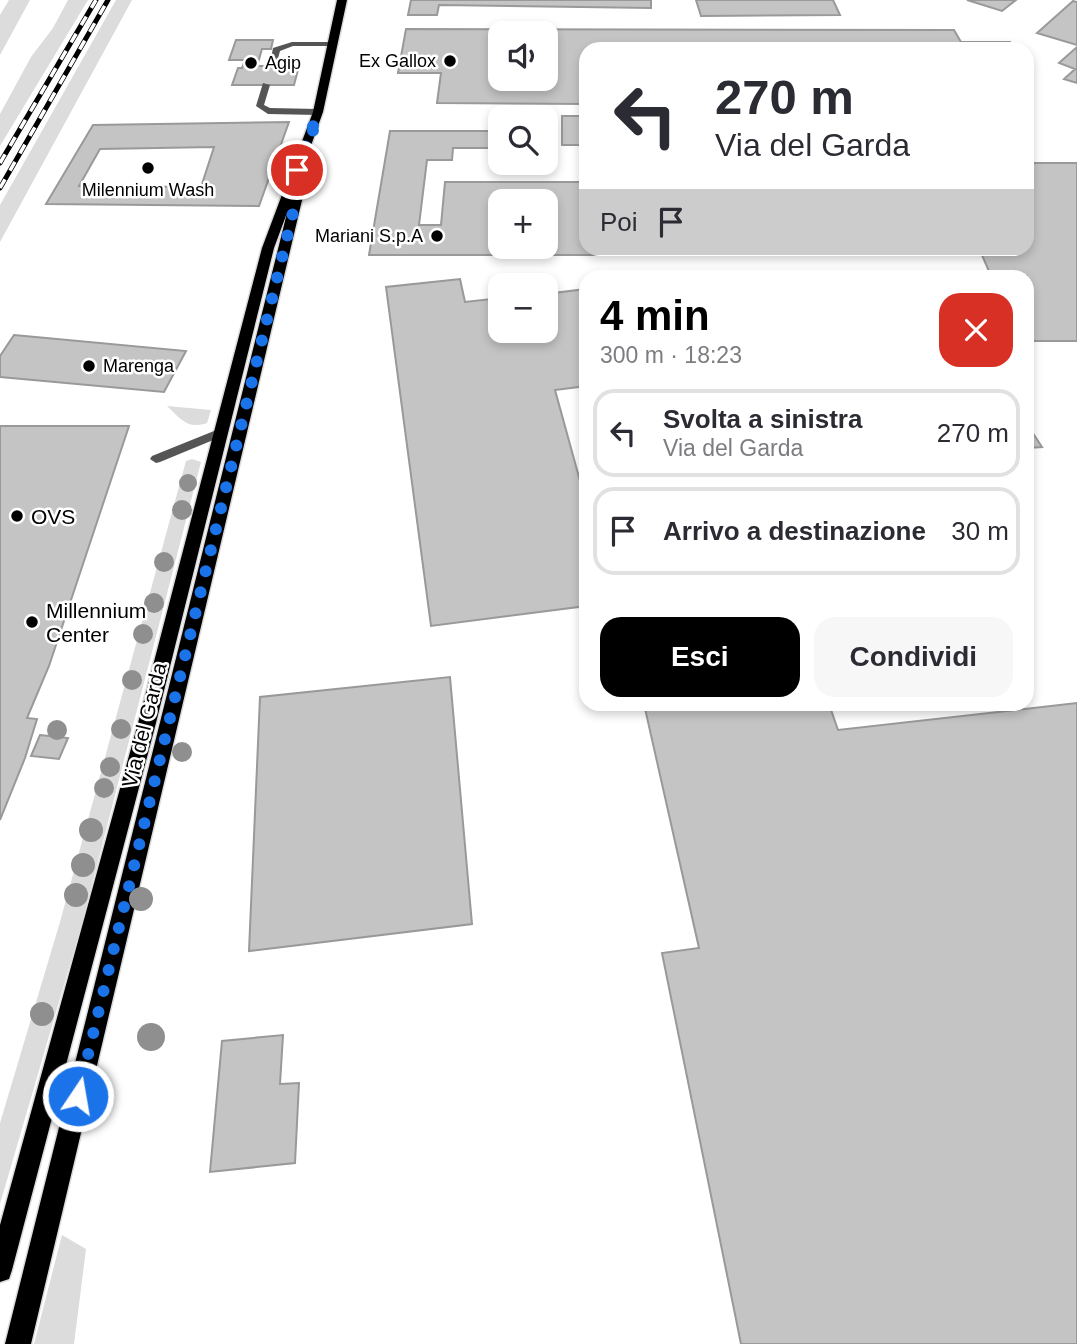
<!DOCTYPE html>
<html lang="it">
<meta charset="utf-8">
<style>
body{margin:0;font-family:Arial,sans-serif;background:#f7f7f7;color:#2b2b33;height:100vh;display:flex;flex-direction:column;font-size:26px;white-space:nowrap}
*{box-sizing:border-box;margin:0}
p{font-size:23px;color:#7c7c81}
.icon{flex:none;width:38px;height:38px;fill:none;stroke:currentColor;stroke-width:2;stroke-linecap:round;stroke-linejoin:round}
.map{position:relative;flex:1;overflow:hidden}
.sheet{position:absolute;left:579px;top:270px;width:455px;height:441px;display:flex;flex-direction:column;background:#fff;border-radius:21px;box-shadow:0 4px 10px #0003}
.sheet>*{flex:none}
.hud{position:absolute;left:579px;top:42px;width:455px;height:214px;border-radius:21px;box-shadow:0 4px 10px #0003;background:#fff;color:#2b2b33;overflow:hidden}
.buttons{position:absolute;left:488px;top:21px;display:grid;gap:14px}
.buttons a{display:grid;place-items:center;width:70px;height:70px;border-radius:14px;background:#fff;box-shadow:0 4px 10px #0003;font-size:35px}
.pin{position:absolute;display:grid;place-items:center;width:60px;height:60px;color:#fff;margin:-30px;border:4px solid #fff;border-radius:50%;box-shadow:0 2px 7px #0007}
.me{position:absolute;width:77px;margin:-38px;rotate:12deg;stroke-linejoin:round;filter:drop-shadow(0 0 5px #0008)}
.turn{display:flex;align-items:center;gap:24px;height:147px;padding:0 21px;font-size:32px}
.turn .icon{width:91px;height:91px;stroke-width:2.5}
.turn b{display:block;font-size:49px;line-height:60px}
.then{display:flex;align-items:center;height:66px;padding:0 21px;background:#0003;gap:14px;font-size:26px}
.round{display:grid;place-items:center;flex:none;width:74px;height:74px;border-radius:21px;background:#f7f7f7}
.summary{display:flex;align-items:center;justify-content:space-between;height:119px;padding:0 21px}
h1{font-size:42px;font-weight:700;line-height:52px;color:#000}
.cta{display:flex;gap:14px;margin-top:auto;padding:14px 21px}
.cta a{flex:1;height:80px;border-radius:21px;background:#000;color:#fff;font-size:28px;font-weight:700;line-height:80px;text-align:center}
.cta a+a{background:#f7f7f7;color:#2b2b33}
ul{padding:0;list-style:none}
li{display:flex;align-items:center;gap:21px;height:88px;margin:0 14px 10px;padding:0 7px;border:4px solid #e1e1e2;border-radius:21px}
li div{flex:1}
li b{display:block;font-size:26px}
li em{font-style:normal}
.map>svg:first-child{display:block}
.green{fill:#dcdcdc}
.building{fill:#c4c4c4;stroke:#999;stroke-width:2;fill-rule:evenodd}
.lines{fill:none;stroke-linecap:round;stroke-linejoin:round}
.primary-casing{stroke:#dbdbdb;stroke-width:3}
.service{fill:#555;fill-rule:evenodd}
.primary{fill:#000;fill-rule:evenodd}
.rail-casing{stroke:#000;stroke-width:5}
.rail{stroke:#fff;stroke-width:3.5;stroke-dasharray:10;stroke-linecap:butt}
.tree{fill:#8f8f8f}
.route{stroke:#1a73e8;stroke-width:12;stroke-dasharray:0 21.6}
.poi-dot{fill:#000;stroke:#fff;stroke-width:2.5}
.labels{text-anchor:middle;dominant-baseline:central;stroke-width:5;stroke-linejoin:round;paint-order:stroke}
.far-poi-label{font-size:18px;fill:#000;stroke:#fff;text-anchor:end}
.poi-label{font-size:21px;fill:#000;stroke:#fff;text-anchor:start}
.street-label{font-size:21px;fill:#000;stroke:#fff}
</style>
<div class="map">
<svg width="1077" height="1344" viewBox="0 0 1077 1344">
<rect width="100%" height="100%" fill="#fff"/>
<!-- green -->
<path class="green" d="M 9,0 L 30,0 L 0,55 L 0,15 Z
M 68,0 L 88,0 L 0,146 L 0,114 L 31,57 L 53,28 Z
M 116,0 L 132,0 L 0,242 L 0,205 Z
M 167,406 L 211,410 L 207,423 C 187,430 180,418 167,406 Z
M 192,459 L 201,462 L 82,923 L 0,1204 L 0,1123 L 60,922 L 186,461 Z
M 62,1235 L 86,1249 L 74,1344 L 34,1344 Z"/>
<!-- building -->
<path class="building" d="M 411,0 L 651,0 L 651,8 L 439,5 L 437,15 L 408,15 Z
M 696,0 L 833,0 L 840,15 L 701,16 Z
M 967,0 L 1016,0 L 1002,11 Z
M 1073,1 L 1077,2 L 1077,45 L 1037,33 Z
M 406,29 L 954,30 L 961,42 L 1010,42 L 1014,49 L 586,49 L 586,104 L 437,103 L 441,73 L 398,73 ZM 500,33 L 546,33 L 546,79 L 500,79 Z
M 236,40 L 273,40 L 271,49 L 262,49 L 257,66 L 299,66 L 294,85 L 232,85 L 238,68 L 242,68 L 245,60 L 229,60 Z
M 1077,47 L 1077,83 L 1064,79 L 1075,69 L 1059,63 Z
M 562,116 L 586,116 L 586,145 L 562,145 Z
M 289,122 L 259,206 L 46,204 L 93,125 Z
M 390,131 L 500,131 L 500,148 L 453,148 L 452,160 L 427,160 L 419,225 L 441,225 L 445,182 L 586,182 L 586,248 L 1027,248 L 1027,163 L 1077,163 L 1077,341 L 1027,341 L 1027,276 L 991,276 L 982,255 L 369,255 ZM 500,201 L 546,201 L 546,247 L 500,247 Z
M 546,131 L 556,131 L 557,148 L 546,148 Z
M 214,147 L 201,187 L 79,186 L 100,149 Z
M 460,279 L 465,302 L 500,298 L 500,331 L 546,331 L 546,294 L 586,289 L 586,386 L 555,390 L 582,488 L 586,488 L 586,606 L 431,626 L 386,287 Z
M 14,335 L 186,351 L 164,392 L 0,377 L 0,356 Z
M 1027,424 L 1042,447 L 1027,448 Z
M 0,426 L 129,426 L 49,666 L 27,718 L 37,719 L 25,758 L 0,820 Z
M 450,677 L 472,924 L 249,951 L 260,697 Z
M 1077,703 L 1077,1344 L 741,1344 L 662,953 L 699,948 L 644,704 L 829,704 L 838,730 Z
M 40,735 L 68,738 L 59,759 L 31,756 Z
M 283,1035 L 280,1084 L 299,1083 L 295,1163 L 210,1172 L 222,1041 Z"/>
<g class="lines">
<defs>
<path id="primary" d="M 337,0 L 347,0 L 323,112 L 294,193 L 303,196 L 31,1344 L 5,1344 L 287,213 L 274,248 L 156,723 L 12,1270 L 9,1279 L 0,1282 L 0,1225 L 138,723 L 262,248 L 313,112 Z"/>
</defs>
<!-- primary casing -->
<use href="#primary" class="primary-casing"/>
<!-- service -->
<path class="service" d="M 292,42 L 333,42 L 337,44 L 333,46 L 293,46 L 280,51 L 276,66 L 269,68 L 273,48 Z
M 263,83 L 270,85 L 264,105 L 270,108 L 318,109 L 322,112 L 318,115 L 268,114 L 256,106 Z
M 219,429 L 225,433 L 223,436 L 160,462 L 156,463 L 150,459 L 152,456 Z"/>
<!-- primary -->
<use href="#primary" class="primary"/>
<defs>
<path id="rail" d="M 0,163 L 96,0
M 0,188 L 108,0"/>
</defs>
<!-- rail casing -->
<use href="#rail" class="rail-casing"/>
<!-- rail -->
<use href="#rail" class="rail"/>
</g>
<!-- trees -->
<g class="tree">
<circle cx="188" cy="483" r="9"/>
<circle cx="182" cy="510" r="10"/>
<circle cx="164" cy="562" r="10"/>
<circle cx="154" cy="603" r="10"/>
<circle cx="143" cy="634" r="10"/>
<circle cx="132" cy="680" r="10"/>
<circle cx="121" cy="729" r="10"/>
<circle cx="57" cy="730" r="10"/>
<circle cx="182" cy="752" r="10"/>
<circle cx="110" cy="767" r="10"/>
<circle cx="104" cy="788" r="10"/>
<circle cx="91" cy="830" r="12"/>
<circle cx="83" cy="865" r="12"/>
<circle cx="76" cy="895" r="12"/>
<circle cx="141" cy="899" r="12"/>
<circle cx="42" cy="1014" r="12"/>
<circle cx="151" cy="1037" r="14"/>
</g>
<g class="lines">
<!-- route -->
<path class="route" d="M 78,1096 L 316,118 L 297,170"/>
</g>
<!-- markers -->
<g class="poi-dot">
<circle cx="450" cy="61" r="7"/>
<circle cx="251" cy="63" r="7"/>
<circle cx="148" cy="168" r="7"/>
<circle cx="437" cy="236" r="7"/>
<circle cx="89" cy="366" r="7"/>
<circle cx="17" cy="516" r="7"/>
<circle cx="32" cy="622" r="7"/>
</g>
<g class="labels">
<!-- far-poi labels -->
<g class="far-poi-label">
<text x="436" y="61">Ex Gallox</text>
<text x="265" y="63" text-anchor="start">Agip</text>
<text x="148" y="190" text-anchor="middle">Milennium Wash</text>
<text x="423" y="236">Mariani S.p.A</text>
<text x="103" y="366" text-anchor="start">Marenga</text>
</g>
<!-- poi labels -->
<g class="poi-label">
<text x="31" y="516">OVS</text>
<text x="46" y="610">Millennium<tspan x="46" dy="24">Center</tspan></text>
</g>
<!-- street labels -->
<g class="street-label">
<text transform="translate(144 725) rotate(-76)">Via del Garda</text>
</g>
</g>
</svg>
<div class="buttons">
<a><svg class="icon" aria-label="sound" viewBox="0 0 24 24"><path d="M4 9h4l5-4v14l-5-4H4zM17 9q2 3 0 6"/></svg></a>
<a><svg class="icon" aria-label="search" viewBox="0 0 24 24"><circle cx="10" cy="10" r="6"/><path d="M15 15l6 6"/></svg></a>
<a>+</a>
<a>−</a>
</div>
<div class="pin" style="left:297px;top:170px;background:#d93025"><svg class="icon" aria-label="arrive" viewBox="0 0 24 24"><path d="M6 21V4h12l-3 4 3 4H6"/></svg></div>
<svg class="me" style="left:78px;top:1096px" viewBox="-20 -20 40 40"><circle r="17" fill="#1a73e8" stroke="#fff" stroke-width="3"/><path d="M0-11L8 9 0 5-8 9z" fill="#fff"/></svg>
<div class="hud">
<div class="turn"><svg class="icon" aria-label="left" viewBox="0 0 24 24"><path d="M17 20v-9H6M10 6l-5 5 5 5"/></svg><div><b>270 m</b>Via del Garda</div></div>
<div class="then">Poi<svg class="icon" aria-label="arrive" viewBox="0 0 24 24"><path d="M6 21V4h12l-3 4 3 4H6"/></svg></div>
</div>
<section class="sheet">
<div class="summary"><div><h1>4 min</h1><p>300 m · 18:23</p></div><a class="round" style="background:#d93025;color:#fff"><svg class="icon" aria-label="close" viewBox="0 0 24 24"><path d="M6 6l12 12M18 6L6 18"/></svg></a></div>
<ul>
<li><svg class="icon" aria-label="left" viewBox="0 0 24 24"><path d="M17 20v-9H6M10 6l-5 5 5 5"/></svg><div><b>Svolta a sinistra</b><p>Via del Garda</p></div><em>270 m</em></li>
<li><svg class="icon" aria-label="arrive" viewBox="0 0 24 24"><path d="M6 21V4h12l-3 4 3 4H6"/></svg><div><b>Arrivo a destinazione</b></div><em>30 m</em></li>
</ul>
<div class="cta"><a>Esci</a><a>Condividi</a></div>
</section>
</div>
